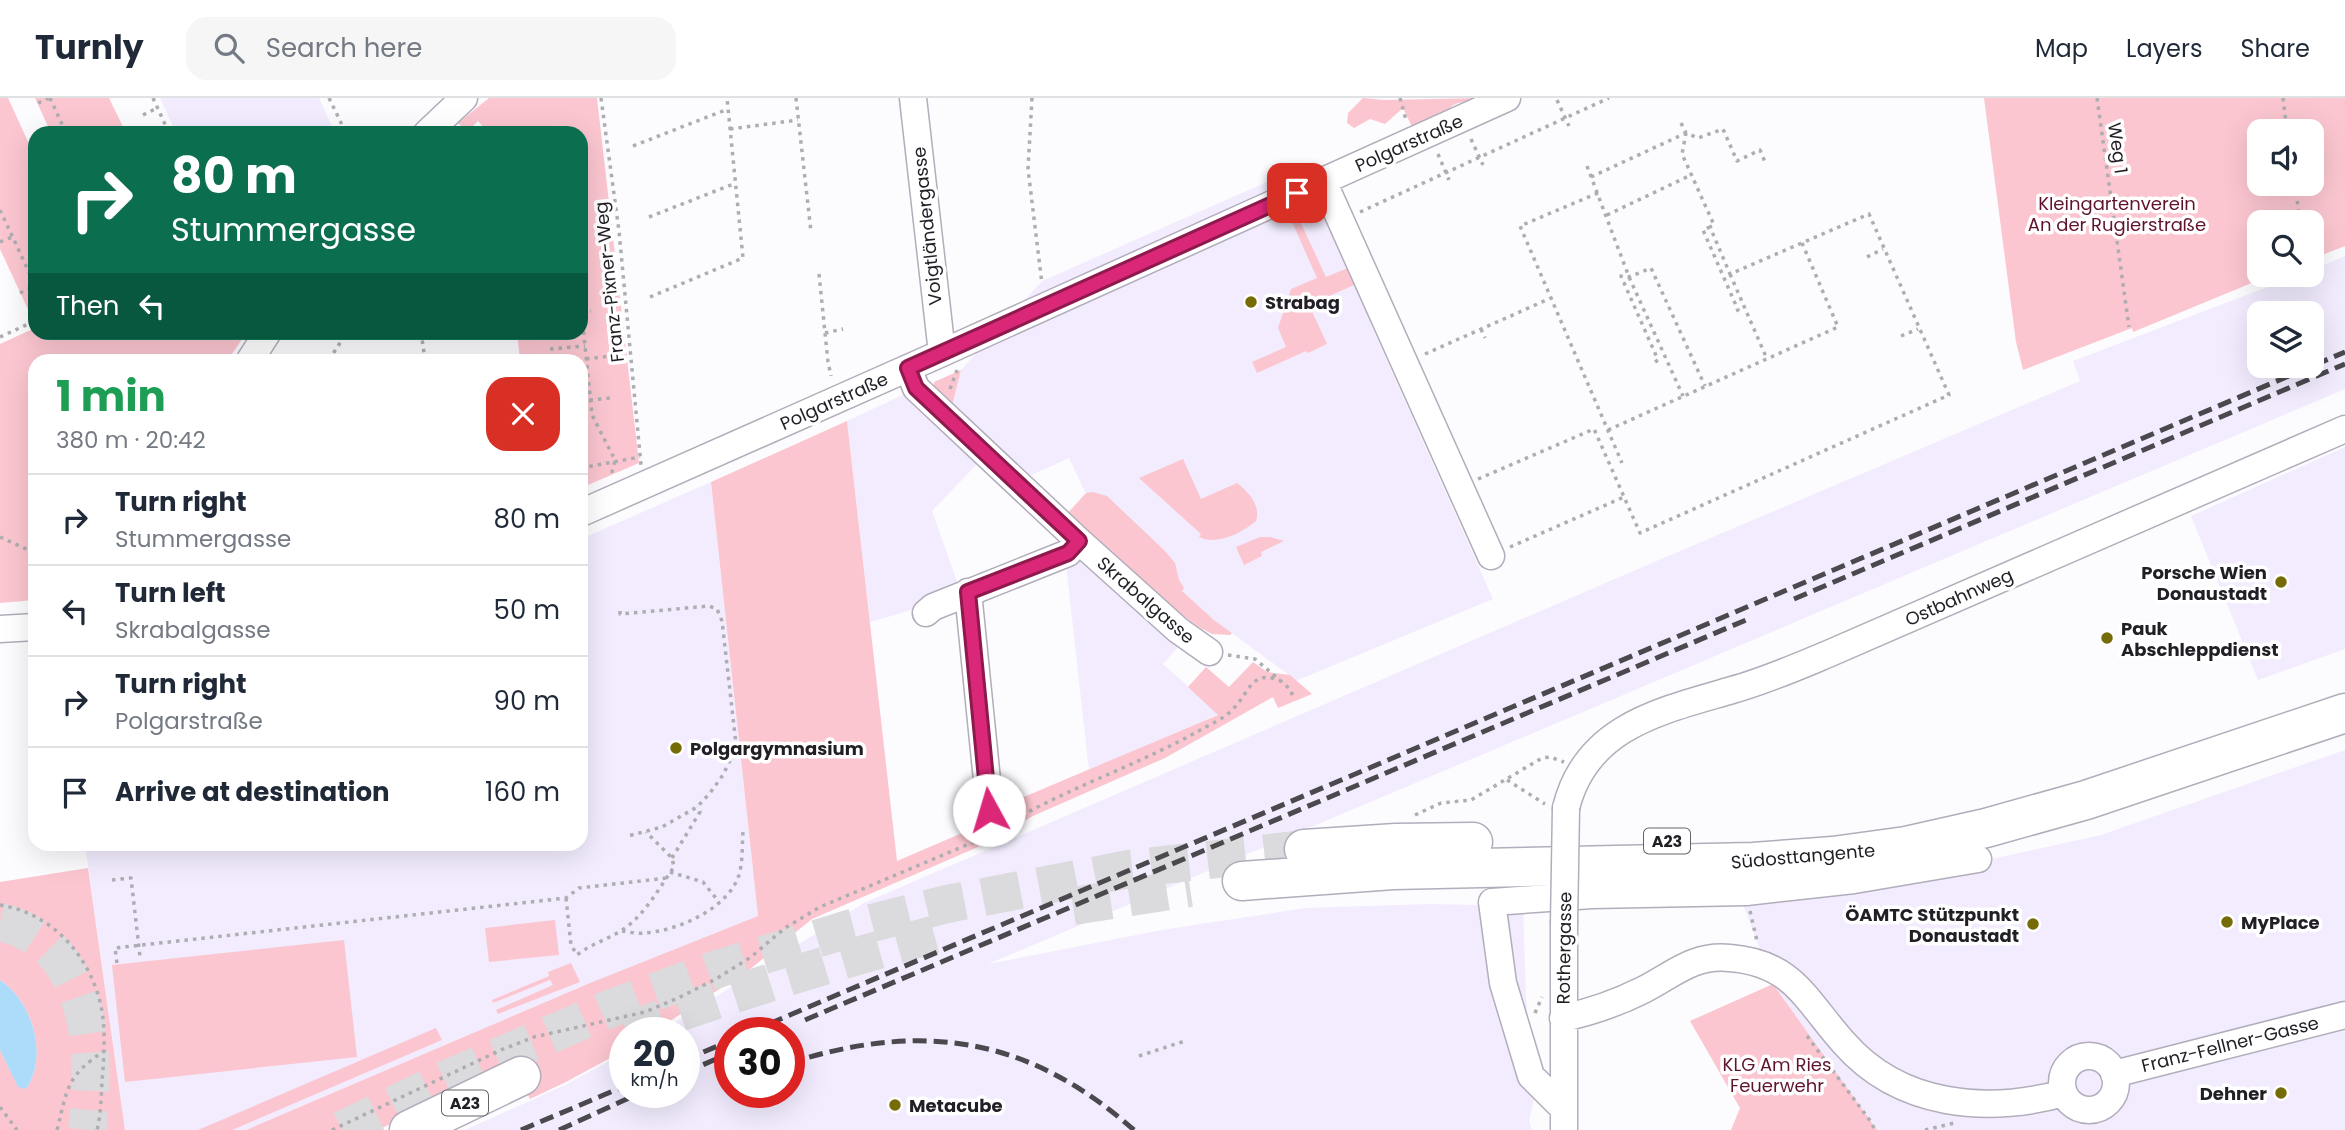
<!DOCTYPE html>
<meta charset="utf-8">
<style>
body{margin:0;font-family:Poppins,sans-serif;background:#f6f6f7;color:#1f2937;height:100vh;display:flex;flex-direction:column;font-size:26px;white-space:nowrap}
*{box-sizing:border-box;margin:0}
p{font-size:23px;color:#747a83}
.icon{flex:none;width:38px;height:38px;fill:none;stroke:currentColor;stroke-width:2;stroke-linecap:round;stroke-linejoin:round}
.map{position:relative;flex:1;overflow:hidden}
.sheet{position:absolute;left:28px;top:256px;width:560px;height:497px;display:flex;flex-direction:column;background:#fff;border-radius:21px;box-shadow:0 7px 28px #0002}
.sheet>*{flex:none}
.top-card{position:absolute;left:28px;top:28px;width:560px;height:214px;border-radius:21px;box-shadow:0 7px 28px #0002;background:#0b6e4f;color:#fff;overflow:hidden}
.fabs{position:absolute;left:2247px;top:21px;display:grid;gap:14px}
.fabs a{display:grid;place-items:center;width:77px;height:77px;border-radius:14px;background:#fff;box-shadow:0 7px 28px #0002;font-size:35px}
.speed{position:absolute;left:609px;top:919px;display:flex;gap:14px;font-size:35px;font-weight:700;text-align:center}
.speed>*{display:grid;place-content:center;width:91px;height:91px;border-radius:50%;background:#fff;box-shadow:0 7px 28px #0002;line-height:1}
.speed small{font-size:18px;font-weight:400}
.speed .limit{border:10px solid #d22;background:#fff;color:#111}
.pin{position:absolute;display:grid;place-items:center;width:60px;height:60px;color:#fff;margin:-30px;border-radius:14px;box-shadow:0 4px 10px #0006}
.me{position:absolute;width:77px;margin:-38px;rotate:354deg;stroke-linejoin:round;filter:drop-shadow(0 0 5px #0008)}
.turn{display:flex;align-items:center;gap:24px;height:147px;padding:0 28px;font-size:32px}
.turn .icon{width:91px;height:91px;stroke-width:2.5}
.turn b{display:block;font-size:49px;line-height:60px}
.then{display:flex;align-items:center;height:66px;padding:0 28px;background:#0003;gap:14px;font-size:26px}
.round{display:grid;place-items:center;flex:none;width:74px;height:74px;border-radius:21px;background:#f6f6f7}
.headline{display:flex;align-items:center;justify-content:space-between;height:119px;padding:0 28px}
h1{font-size:42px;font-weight:700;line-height:52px;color:#1e9e55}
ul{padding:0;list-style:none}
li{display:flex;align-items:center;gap:21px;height:91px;padding:0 28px;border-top:2px solid #e0e1e3}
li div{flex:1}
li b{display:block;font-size:26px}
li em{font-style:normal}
header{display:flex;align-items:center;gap:42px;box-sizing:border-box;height:98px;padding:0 35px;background:#fff;border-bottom:2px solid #e0e1e3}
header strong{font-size:33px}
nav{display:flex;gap:38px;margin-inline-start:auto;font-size:24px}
.search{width:490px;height:63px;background:#f6f6f7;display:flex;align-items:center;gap:18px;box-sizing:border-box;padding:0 24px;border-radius:21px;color:#747a83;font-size:26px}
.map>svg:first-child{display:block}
.built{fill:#f2ecfe;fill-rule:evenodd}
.green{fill:#fbc6d0;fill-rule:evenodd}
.water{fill:#acdcf9}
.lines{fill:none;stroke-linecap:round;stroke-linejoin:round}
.highway-tunnel{stroke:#dbdadd;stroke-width:38;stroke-dasharray:38 19;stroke-linecap:butt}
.minor-casing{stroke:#b2adbb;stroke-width:29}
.highway-casing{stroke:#b2adbb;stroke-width:41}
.path{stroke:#aeadb1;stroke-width:3.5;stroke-dasharray:3.5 5;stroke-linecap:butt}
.minor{stroke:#fff;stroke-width:26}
.highway{stroke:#fff;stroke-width:38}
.rail{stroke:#4b494e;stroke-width:5;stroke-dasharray:14 7;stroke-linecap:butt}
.minor-bridge-casing{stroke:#b2adbb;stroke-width:29;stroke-linecap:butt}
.minor-bridge{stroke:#fff;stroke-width:26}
.route-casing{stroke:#8e194d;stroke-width:18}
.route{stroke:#db2777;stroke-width:12}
.poi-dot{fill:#766c07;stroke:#fff;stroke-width:2.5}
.labels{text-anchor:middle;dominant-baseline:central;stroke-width:7;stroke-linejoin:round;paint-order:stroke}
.shield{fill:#fff;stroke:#646266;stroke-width:2}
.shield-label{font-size:16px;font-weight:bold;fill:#211f25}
.street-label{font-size:18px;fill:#211f25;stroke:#fff}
.park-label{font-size:18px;fill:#60132d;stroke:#fff}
.poi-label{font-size:18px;font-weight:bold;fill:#211f25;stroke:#fff;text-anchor:start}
</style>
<header>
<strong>Turnly</strong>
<div class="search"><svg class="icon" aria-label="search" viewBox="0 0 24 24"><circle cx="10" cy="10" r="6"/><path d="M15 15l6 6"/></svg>Search here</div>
<nav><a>Map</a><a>Layers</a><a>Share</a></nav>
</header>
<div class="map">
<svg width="2345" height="1032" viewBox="0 0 2345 1032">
<rect width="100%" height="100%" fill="#fcfbfe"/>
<!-- built -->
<path class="built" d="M 160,0 L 319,0 L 335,35 L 176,35 Z
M 1310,65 L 1380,222 L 1371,227 L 1493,501 L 1293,584 L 1289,577 L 1214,522 L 1081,402 L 1086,396 L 1069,360 L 1027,379 L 952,308 L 961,272 L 1042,183 Z
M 2345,158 L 2345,291 L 988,866 L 1162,832 L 1306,810 L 1430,806 L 1523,808 L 1526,899 L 1535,998 L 1529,1023 L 1532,1032 L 465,1032 L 565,987 L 625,954 L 625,994 L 684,994 L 684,934 L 660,934 L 864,805 L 1645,468 L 2080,283 L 2073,263 L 2299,177 L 2312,177 L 2312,172 ZM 2259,215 L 2312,215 L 2312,268 L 2259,268 ZM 730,934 L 789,934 L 789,994 L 730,994 Z
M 907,295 L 979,364 L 932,413 L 958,486 L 926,496 L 922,509 L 870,524 L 847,323 Z
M 2345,349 L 2345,551 L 2258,582 L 2191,418 Z
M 711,384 L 758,818 L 590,885 L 246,1032 L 125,1032 L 85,746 L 581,746 L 581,441 Z
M 1081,462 L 1179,548 L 1163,566 L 1219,616 L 1089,672 L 1066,466 Z
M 2345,652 L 2345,1032 L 1877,1032 L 1773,886 L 1741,801 L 1874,787 L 2101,737 Z"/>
<!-- green -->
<path class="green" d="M 0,0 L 8,0 L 35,59 L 35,219 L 32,220 L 0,151 Z
M 35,0 L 109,0 L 126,35 L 51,35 Z
M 489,0 L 597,0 L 639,365 L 581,390 L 581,262 L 520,262 L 517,235 L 581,234 L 581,35 L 488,35 L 478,23 L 467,34 L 458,25 Z
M 1363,0 L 1384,2 L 1482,0 C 1469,6 1453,0 1446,16 L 1413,31 L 1403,10 L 1385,26 L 1370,21 L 1354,30 L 1347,25 L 1348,15 Z
M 1984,0 L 2345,0 L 2345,148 L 2312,161 L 2312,124 L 2259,124 L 2259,177 L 2271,177 L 2133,234 L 2132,230 L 2023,272 L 2016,244 ZM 2259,33 L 2312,33 L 2312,86 L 2259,86 Z
M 1299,121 L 1326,179 L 1355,167 L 1368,196 L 1360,199 L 1354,187 L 1309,207 L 1327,246 L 1308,255 L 1306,253 L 1257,275 L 1252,264 L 1286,249 L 1278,230 L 1291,191 L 1317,180 L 1292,124 Z
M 35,230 L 35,234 L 246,235 L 228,262 L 35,262 L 35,502 L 0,505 L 0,246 Z
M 961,272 L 952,308 L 934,289 L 934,284 Z
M 847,323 L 897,763 L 983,726 L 983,714 L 1000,709 L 1218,617 L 1188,589 L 1206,569 L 1229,589 L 1253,564 L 1267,574 L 1290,577 L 1312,596 L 1278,610 L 1273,599 L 1165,660 L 1033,718 L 978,749 L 812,821 L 749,872 L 653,934 L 625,934 L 625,952 L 566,984 L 530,1001 L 525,991 L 520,963 L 378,1032 L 246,1032 L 590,885 L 758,818 L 711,384 Z
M 1183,361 L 1201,401 L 1237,385 C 1249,394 1261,408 1256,423 C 1242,435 1216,448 1199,439 L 1201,436 L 1139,380 Z
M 1093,394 L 1107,398 L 1164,452 L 1175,465 L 1179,482 L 1184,490 L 1182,493 L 1214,522 L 1232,535 L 1230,537 L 1212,536 L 1199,529 L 1162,502 L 1066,417 L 1086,395 Z
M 1260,439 L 1270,439 L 1284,443 L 1261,454 L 1262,458 L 1244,467 L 1236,449 Z
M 88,770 L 125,1032 L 0,1032 L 0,952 L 18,988 L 26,991 C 49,958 32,903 0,882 L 0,784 Z
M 555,822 L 559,857 L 489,864 L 485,830 Z
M 344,842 L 357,959 L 125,984 L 112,867 Z
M 571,865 L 580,884 L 498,916 L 496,912 L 553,887 L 550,882 L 493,905 L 492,902 L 549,878 L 548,874 Z
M 1773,886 L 1877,1032 L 1731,1032 L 1740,1010 L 1690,923 Z
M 436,930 L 442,942 L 232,1032 L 198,1032 Z"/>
<!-- water -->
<path class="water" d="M 0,882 C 32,903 49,958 26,991 L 18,989 L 0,952 Z"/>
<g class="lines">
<!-- highway-tunnel -->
<path class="highway-tunnel" d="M 1073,808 L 1190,790
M 0,824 C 92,845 97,956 87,1032
M 626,933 C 728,897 831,864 936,836
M 342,1032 L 447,981 L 614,909 L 714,872 L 852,830 L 947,806 L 1129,771 L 1304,751"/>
<defs>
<path id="minor" d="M 913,0 L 942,255
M 427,35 L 464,0
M 1323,83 L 1491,458
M 250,262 L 268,234
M 908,270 L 916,290 L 1079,443 L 1178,532 L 1209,554
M 581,415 L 942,255 L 1507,0
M 968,494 L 990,712
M 926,515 L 933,509 L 1068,455 L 1079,443
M 0,531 L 35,529
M 1566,710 C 1586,628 1661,613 1732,592 C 1765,583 1797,569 1828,556 L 2345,331
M 1563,920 C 1591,914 1617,905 1643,892 C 1673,877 1693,856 1730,860 C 1794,865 1806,903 1844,945 C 1900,1009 1987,1016 2064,995
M2062 985a27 27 0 1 1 54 0a27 27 0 1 1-54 0Z
M 2114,976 L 2345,917
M 1563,1010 L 1531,978 L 1503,885 L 1492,804 L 1592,797 L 1746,794 L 1854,782 L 1978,761
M 1564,1032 L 1564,826"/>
<path id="highway" d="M 1304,751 L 1396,745 L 1473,744
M 1242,783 L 1393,772 L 1753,764 L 1833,758 L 1906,748 L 1986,730 L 2086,702 L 2345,615
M 409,1032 L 521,978"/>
</defs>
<!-- minor casing -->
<use href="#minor" class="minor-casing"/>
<!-- highway casing -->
<use href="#highway" class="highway-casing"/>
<!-- path -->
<path class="path" d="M 50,0 L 66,35
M 153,0 L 169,35
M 329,0 L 346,35
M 601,0 L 619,133 L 641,367
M 796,0 L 811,134
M 1032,0 L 1028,71 L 1042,186
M 1400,0 L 1406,22
M 2097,0 L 2129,229
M 2283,0 L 2287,33
M 1557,2 L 1569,28
M 38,5 L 49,0
M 143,17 L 157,10
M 1681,25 L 1686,35 L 1698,40 L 1723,31 L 1737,63 L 1760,52 L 1765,64
M 730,31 L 798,22
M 1471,41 L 1483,67
M 633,48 L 728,11
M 1438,56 L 1449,82
M 1587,68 L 1629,179 L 1683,298
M 1591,79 L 1686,35
M 2295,86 L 2300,124
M 1598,95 L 1520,128 L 1622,365
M 0,112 L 35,187
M 1360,114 L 1609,0
M 1607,117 L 1691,77
M 649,119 L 736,85
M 1710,129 L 1703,132 L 1738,212 L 1734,214
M 0,144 L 12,139
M 1867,159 L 1883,151
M 819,176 L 828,264 L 831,278
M 1730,176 L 1767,261
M 20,195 L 35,188
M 650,199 L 743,160 L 727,0
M 581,208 L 592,317 L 615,362 L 612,374 L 614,378
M 582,215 L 591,213
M 1481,231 L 1485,240
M 421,234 L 425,262
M 825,235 L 843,231
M 1901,238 L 1918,231
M 0,239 L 35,223
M 550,251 L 585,248
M 1425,256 L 1551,200
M 586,261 L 611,258
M 329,262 L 347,234
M 1655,264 L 1658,262 L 1621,178 L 1629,179 L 1651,170 L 1705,288
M 950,291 L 957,272
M 581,303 L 610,300
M 1608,332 L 1838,229 L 1802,145
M 581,370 L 640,359
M 1478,381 L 1594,331 L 1640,435 L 1949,297 L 1869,116 L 1730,176 L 1710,129 L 1714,127 L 1682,56 L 1686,35
M 0,439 L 35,455
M 1510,449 L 1624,399
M 620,513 L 620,516 L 709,508 L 717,511 L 722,523 L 736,646 L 732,658 L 723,677 L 710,695 L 697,709 L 662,729 L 628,738
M 1228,557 L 1255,561 L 1290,591 L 1294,601
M 1507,682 L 1545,706
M 1415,717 L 1441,705 L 1471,702 L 1542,660 L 1550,659 L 1564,664
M 1007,726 C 1069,689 1139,667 1202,631 C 1213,625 1225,620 1233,611 C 1250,594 1252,569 1283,584
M 672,760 L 700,714 L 697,709
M 670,774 L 703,784 L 719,804
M 112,782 L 131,780 L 140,859
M 566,800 L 571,847 L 577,857 C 592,845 610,841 625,830 C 646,815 659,790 674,769 L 672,760 L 646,734
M 0,807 C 52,815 90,858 101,908 C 106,932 104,959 102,984 C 101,1000 101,1016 97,1032
M 1750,813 L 1757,843
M 622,833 C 629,834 637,836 644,835 C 677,833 728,811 739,777 C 743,763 742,747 743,733
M 117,865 L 115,850 L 566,800 L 579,790 L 667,780
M 1535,915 L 1542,899
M 1807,938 L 1871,1024 L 1875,1032
M 1139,958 L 1185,943
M 0,1009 L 17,1032
M 57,1032 C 68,989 66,979 104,953
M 332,1032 L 501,952 L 534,939 L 645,914 L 678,900 L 716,881 L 751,859 L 785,830 L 820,809 L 976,743 L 994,733
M 1925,1032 L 1954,1025"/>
<!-- minor -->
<use href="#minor" class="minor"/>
<!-- highway -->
<use href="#highway" class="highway"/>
<!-- rail -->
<path class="rail" d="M 1794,501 L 2345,266
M 805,922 L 1746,522
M 750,934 L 2345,254
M 684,962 L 730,943
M 789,965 C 923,923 1027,938 1134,1032
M 684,975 L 730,955
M 521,1032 L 625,988
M 559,1032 L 642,994"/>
<defs>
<path id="minor-bridge" d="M 1564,826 L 1566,710"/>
</defs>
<!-- minor-bridge casing -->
<use href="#minor-bridge" class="minor-bridge-casing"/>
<!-- minor-bridge -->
<use href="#minor-bridge" class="minor-bridge"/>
</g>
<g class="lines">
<defs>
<path id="route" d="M 989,712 L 968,494 L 1068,455 L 1079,443 L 916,290 L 908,270 L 1297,95"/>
</defs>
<!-- route casing -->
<use href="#route" class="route-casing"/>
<!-- route -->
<use href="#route" class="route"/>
</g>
<!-- markers -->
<g class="poi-dot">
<circle cx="1251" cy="204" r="7"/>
<circle cx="2281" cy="484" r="7"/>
<circle cx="2107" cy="540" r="7"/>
<circle cx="676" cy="650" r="7"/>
<circle cx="2227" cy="824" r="7"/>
<circle cx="2033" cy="826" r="7"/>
<circle cx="2281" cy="995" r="7"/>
<circle cx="895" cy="1007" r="7"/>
</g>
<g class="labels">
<!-- shield labels -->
<g class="shield">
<rect x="1644" y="730.5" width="46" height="25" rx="5"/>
<rect x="442" y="992.5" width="46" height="25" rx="5"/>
</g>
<g class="shield-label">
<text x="1667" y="743">A23</text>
<text x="465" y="1005">A23</text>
</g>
<!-- street labels -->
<g class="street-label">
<text transform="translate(1409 45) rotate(-24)">Polgarstraße</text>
<text transform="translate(2118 50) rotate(82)">Weg 1</text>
<text transform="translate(927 128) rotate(-96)">Voigtländergasse</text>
<text transform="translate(609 184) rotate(-96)">Franz-Pixner-Weg</text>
<text transform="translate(834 303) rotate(-24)">Polgarstraße</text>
<text transform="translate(1959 499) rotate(-24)">Ostbahnweg</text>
<text transform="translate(1146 502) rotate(41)">Skrabalgasse</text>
<text transform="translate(1803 758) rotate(-5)">Südosttangente</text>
<text transform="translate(1564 850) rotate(-89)">Rothergasse</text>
<text transform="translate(2230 946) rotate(-14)">Franz-Fellner-Gasse</text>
</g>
<!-- park labels -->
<g class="park-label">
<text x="2117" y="105">Kleingartenverein<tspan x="2117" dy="21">An der Rugierstraße</tspan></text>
<text x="1777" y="966">KLG Am Ries<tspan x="1777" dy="21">Feuerwehr</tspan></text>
</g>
<!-- poi labels -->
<g class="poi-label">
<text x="1265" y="204">Strabag</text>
<text x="2267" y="474" text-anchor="end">Porsche Wien<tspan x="2267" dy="21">Donaustadt</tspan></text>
<text x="2121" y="530">Pauk<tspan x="2121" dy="21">Abschleppdienst</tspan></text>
<text x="690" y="650">Polgargymnasium</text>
<text x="2019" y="816" text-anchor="end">ÖAMTC Stützpunkt<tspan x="2019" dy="21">Donaustadt</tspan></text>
<text x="2241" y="824">MyPlace</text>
<text x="2267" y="995" text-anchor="end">Dehner</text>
<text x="909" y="1007">Metacube</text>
</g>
</g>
</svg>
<div class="fabs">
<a><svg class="icon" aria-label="sound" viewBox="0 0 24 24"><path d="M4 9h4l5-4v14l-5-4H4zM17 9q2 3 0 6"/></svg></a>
<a><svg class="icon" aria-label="search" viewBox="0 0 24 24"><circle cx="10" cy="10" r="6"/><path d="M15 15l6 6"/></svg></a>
<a><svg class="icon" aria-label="layers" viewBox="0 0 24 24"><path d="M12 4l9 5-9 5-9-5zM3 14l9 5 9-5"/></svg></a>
</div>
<div class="speed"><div>20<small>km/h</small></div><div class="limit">30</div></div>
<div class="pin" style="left:1297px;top:95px;background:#d93025"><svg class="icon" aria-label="arrive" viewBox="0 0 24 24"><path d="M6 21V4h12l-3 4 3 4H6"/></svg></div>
<svg class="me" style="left:989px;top:712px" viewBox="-20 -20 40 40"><circle r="19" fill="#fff"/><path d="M0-13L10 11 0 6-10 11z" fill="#db2777"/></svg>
<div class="top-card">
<div class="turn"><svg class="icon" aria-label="right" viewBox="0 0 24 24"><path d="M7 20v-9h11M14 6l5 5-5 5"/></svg><div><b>80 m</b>Stummergasse</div></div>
<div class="then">Then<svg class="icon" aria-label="left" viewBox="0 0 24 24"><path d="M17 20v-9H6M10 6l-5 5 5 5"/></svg></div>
</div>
<section class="sheet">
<div class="headline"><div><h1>1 min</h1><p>380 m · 20:42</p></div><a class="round" style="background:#d93025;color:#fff"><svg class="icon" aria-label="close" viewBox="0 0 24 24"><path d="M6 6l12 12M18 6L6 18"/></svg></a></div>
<ul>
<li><svg class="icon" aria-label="right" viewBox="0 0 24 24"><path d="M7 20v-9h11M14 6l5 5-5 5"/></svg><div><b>Turn right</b><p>Stummergasse</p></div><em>80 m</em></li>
<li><svg class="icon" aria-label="left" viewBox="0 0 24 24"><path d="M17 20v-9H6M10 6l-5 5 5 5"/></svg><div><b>Turn left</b><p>Skrabalgasse</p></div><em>50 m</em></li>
<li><svg class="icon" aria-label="right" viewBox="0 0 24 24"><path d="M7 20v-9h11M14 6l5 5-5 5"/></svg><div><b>Turn right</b><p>Polgarstraße</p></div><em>90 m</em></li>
<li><svg class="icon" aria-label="arrive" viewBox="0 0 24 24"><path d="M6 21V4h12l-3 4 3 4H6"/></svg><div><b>Arrive at destination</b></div><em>160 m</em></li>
</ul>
</section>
</div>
